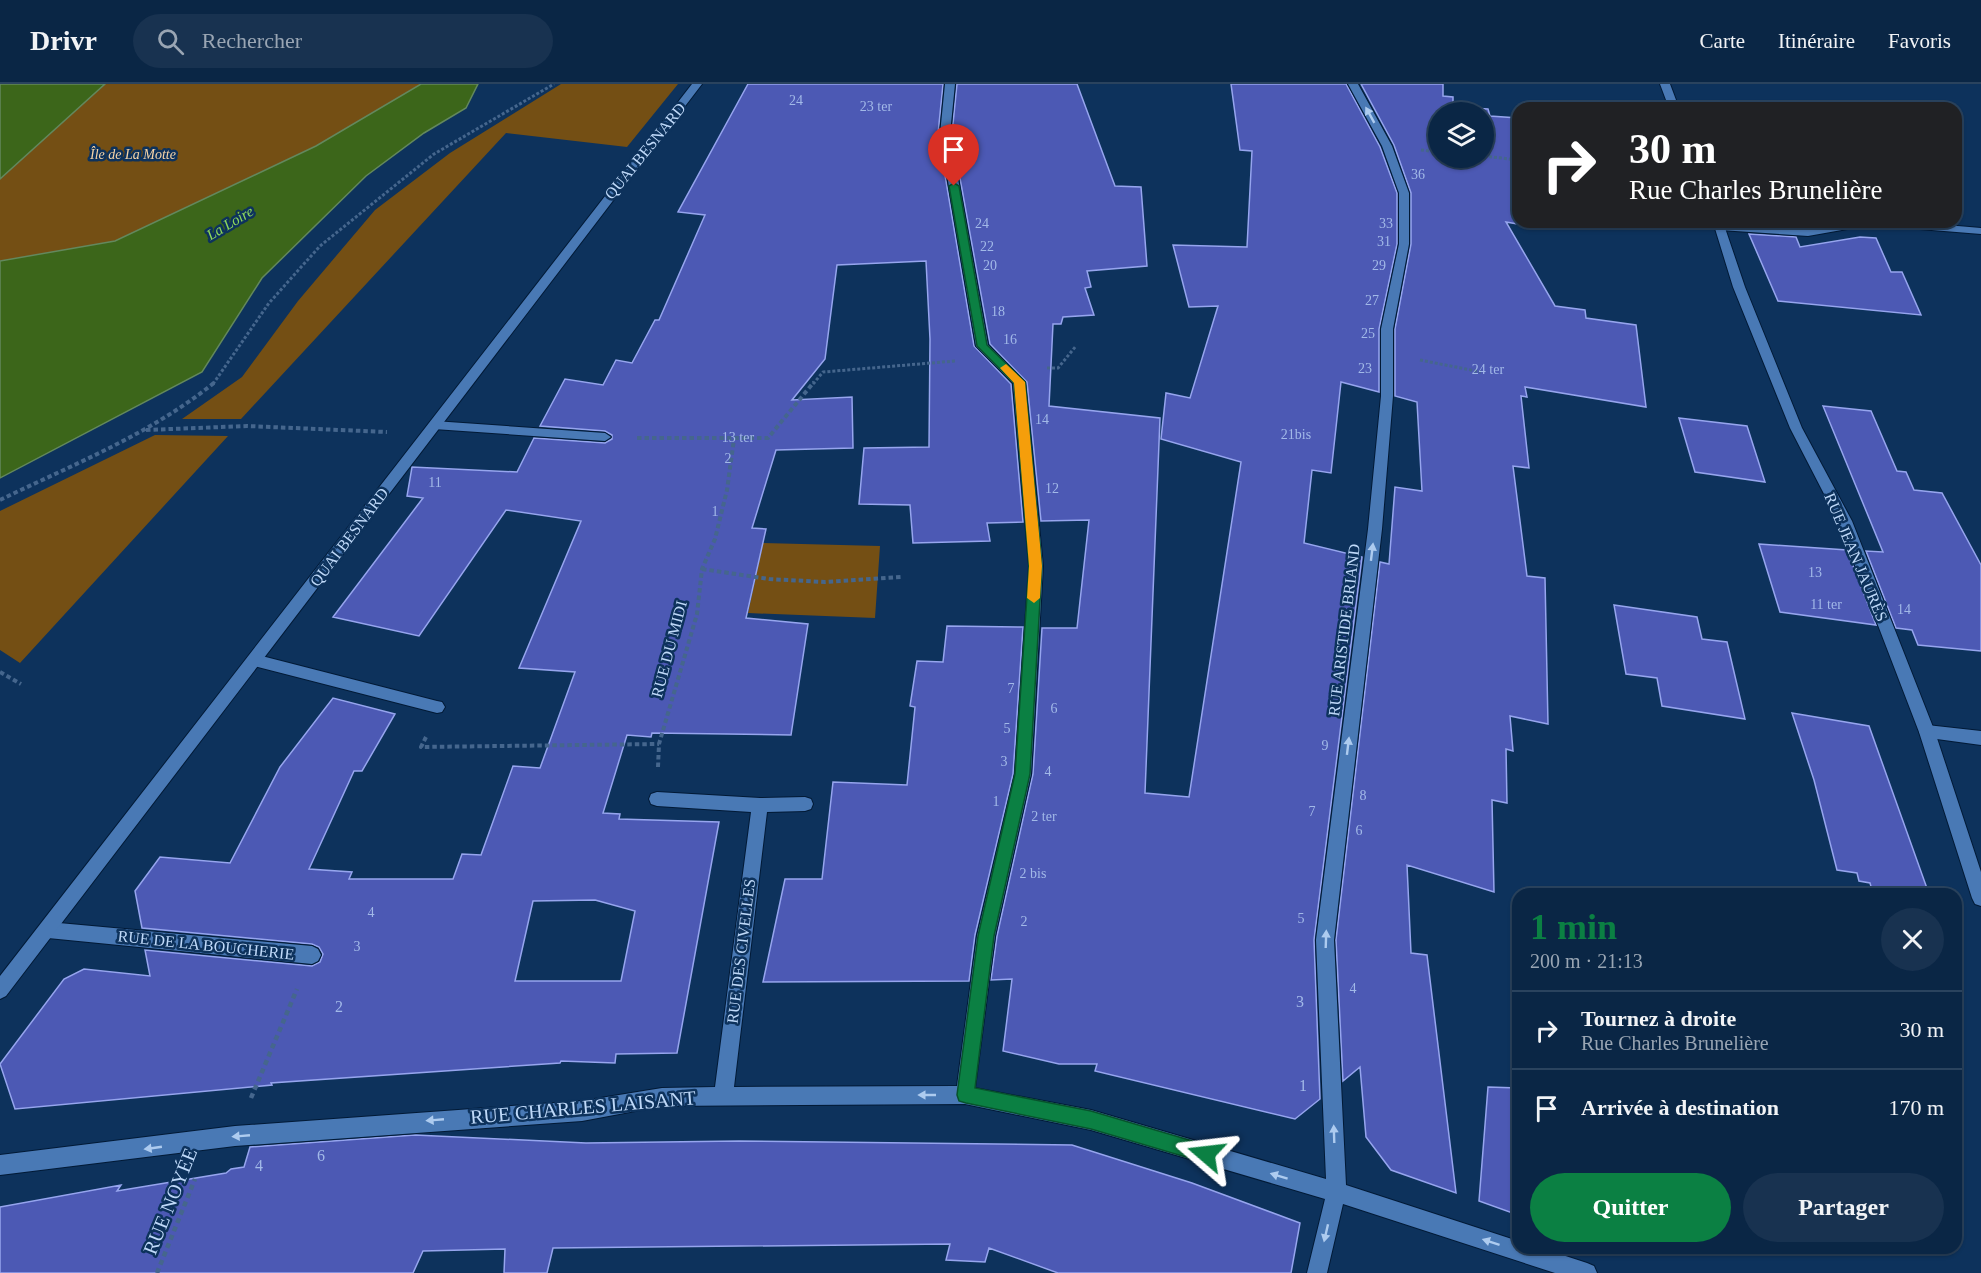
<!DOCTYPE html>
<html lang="fr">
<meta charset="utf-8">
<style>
body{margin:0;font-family:Georgia,serif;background:#183250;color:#f1f3f6;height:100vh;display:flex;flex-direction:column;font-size:22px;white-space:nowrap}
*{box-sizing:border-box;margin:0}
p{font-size:20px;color:#99a5b3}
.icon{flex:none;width:33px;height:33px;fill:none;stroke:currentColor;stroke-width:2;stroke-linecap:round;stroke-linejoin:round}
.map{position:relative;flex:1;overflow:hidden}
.side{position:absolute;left:1512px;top:804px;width:450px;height:366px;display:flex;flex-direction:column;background:#0a2645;border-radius:18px;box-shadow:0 2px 4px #0004,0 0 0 2px #2a435e}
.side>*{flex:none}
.hud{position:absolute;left:1512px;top:18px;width:450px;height:126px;border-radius:18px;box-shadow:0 2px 4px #0004,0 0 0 2px #2a435e;background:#202124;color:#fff;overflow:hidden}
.fabs{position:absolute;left:1428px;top:18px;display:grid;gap:12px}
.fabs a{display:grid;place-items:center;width:66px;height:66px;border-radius:50%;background:#0a2645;box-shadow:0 2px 4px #0004,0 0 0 2px #2a435e;font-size:30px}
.pin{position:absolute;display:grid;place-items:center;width:51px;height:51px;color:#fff;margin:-62px -26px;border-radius:50% 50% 50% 0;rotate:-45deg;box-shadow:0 0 6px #0007}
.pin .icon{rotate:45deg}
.me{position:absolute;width:66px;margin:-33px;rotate:287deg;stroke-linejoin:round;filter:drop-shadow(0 0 4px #0008)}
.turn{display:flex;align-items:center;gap:21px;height:126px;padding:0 18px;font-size:27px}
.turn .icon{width:78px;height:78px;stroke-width:2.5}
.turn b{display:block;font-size:42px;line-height:51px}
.round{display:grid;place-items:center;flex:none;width:63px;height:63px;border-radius:32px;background:#183250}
.head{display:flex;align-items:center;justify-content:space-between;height:102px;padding:0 18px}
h1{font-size:36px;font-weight:700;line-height:45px;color:#0b8043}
.action{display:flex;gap:12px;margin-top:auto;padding:12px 18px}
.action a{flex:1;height:69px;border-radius:36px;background:#0b8043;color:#fff;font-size:24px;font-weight:700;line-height:69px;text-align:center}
.action a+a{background:#183250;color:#f1f3f6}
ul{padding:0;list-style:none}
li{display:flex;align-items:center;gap:18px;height:78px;padding:0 18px;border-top:2px solid #2a435e}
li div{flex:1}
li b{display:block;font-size:22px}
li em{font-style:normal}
header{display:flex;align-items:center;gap:36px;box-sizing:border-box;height:84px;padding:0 30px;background:#0a2645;border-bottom:2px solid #2a435e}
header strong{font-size:28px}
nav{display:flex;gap:33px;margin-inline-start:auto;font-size:21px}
.search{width:420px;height:54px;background:#183250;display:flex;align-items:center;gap:15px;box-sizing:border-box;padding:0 21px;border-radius:33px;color:#99a5b3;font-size:22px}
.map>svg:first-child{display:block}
.green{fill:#744f14}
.water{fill:#3c661a;stroke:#63885d;stroke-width:1.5}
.building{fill:#4c59b4;stroke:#96a5ee;stroke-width:1.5;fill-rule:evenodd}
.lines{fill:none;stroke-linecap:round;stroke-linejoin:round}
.lane-casing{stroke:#021a36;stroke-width:2}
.street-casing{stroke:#021a36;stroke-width:2}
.secondary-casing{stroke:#021a36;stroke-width:2}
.path-far2{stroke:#45668d;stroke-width:3;stroke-dasharray:3 2;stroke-linecap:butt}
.path-far1{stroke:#45668d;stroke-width:4;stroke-dasharray:4.5 3;stroke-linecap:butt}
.path{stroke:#45668d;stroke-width:4.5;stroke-dasharray:5 4;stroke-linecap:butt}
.lane{fill:#4979b5;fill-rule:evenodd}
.street{fill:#4979b5;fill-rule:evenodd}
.secondary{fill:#4979b5;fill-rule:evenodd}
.oneway{fill:#adcbef}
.route{fill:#0b8043;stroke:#07532c;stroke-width:1.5}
.slow{fill:#f59e0b}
.labels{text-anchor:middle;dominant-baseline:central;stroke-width:5;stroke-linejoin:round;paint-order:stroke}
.number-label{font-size:14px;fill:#a2b9e8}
.far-park-label{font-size:14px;font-style:italic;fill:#f6d4a7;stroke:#0d325c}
.far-water-label{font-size:15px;font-style:italic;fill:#8fd85b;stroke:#0d325c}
.street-label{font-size:16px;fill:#bfd9f9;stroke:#0d325c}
.near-number-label{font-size:16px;fill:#a2b9e8}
.near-street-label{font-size:20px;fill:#bfd9f9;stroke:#0d325c}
</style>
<header>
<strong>Drivr</strong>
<div class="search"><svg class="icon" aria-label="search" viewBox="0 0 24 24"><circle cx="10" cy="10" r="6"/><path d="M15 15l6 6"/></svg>Rechercher</div>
<nav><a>Carte</a><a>Itinéraire</a><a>Favoris</a></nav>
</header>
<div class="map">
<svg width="1981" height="1189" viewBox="0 0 1981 1189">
<rect width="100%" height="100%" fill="#0d325c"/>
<!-- green -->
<path class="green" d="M 105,0 L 421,0 L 316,62 L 115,157 L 0,177 L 0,95 Z
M 561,0 L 678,0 L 627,63 L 506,49 L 241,335 L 182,335 L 242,293 L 298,217 L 375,126 L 450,69 Z
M 155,351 L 228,352 L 20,579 L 0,566 L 0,427 Z
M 763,459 L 880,462 L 875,534 L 748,529 Z"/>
<!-- water -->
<path class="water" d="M 0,0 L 105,0 L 0,95 Z
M 421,0 L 478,0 L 466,24 L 424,49 L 366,92 L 262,194 L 202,288 L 0,394 L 0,177 L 115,157 L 316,62 Z"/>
<!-- building -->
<path class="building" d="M 748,0 L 943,0 L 938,50 L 974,262 L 1011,300 L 1023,438 L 987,439 L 990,457 L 913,459 L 910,421 L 859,420 L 864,364 L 929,363 L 930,255 L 926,177 L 837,181 L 825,275 L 792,316 L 852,313 L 853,364 L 776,366 L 752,444 L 766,445 L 746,534 L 808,540 L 791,651 L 652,649 L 651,653 L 627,651 L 603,729 L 620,730 L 619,735 L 719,738 L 677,969 L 616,970 L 615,979 L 561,977 L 560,979 L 271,999 L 272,1001 L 15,1025 L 0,980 L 64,895 L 84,885 L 150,892 L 145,866 L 312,882 L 320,878 L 323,870 L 319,863 L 312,860 L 142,844 L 135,807 L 160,773 L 230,779 L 280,683 L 333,614 L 395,630 L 362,687 L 354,687 L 309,785 L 352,788 L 349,795 L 453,795 L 462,770 L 481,771 L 513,682 L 540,684 L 575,588 L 519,584 L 581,437 L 506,426 L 419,552 L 333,533 L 423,414 L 407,412 L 412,383 L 517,388 L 534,354 L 605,359 L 612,355 L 612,351 L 605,347 L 540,342 L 565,295 L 603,301 L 616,276 L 632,279 L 655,236 L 659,236 L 705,131 L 678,128 ZM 595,816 L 635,827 L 621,897 L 515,897 L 533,817 Z
M 957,0 L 1077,0 L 1115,102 L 1141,103 L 1147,182 L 1087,187 L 1091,203 L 1085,204 L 1094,231 L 1063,233 L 1061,240 L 1053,240 L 1049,322 L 1160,334 L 1145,709 L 1189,713 L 1241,378 L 1161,355 L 1166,309 L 1190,314 L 1218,222 L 1189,223 L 1173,161 L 1247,163 L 1252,67 L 1240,66 L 1231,0 L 1346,0 L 1380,63 L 1397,109 L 1397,160 L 1379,245 L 1379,308 L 1341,298 L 1331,389 L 1312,386 L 1304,459 L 1362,473 L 1314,856 L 1320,1015 L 1295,1035 L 1095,987 L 1097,980 L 1059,980 L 1003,967 L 1012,895 L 991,896 L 997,852 L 1033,690 L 1042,544 L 1077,544 L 1089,436 L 1041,437 L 1027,298 L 990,260 L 952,50 Z
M 1361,0 L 1443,0 L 1443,12 L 1453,13 L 1453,23 L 1488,25 L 1490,32 L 1518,34 L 1518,140 L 1506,138 L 1555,222 L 1585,226 L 1586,234 L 1636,241 L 1646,323 L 1525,303 L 1527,313 L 1521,312 L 1529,384 L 1513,382 L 1527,492 L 1545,494 L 1548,640 L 1510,632 L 1513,667 L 1506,665 L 1507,719 L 1492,716 L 1494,808 L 1407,781 L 1411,869 L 1427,871 L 1456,1109 L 1391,1086 L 1366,1053 L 1360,983 L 1343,997 L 1336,856 L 1380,478 L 1389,480 L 1395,403 L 1422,407 L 1417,318 L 1395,312 L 1395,245 L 1411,160 L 1411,109 L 1394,61 ZM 1438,28 L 1484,28 L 1484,74 L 1438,74 Z
M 1749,150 L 1796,153 L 1800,163 L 1860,153 L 1876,154 L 1891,188 L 1902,188 L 1921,231 L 1778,217 Z
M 1823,322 L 1871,327 L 1897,387 L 1906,388 L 1914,406 L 1942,409 L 1981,481 L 1981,567 L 1918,561 L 1912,546 L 1896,544 L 1866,467 L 1883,468 Z
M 1679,334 L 1747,342 L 1765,398 L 1695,388 Z
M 1759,460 L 1847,466 L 1876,541 L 1780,528 Z
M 1614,521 L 1697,533 L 1702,555 L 1727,558 L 1745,635 L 1662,622 L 1657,594 L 1626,590 Z
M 947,542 L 1023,543 L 1013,690 L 975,851 L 969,897 L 763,898 L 785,795 L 822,795 L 833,698 L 907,701 L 915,623 L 910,622 L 917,577 L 943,578 Z
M 1792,629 L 1869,642 L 1929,810 L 1873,810 L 1870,799 L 1859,797 L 1857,789 L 1837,786 L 1814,696 Z
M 1488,1003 L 1518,1004 L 1518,1131 L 1479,1117 Z
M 415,1051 L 586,1059 L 739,1057 L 1072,1061 L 1192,1099 L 1300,1139 L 1291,1189 L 1058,1189 L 989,1164 L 985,1178 L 946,1176 L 950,1160 L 553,1164 L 547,1189 L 504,1189 L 505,1165 L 423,1167 L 413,1189 L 0,1189 L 0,1123 L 121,1101 L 117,1107 L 226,1089 L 231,1085 L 244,1083 L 250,1063 Z"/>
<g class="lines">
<defs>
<path id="lane" d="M 1850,138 L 1911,138 L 1981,144 L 1981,150 L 1870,141 L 1808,152 L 1720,146 L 1715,143 L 1720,140 L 1808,146 Z
M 1927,641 L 1981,647 L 1981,661 L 1922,653 L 1919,648 L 1922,643 Z"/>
<path id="street" d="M 945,0 L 955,0 L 950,50 L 988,261 L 1025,298 L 1043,482 L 1031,690 L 995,852 L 975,1004 L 1091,1026 L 1326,1095 L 1316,856 L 1368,445 L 1381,312 L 1381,245 L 1399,160 L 1399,109 L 1382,62 L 1348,0 L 1358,0 L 1392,62 L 1409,109 L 1409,160 L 1393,245 L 1393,312 L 1382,445 L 1334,856 L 1346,1101 L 1518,1157 L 1518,1164 L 1541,1164 L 1587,1179 L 1594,1182 L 1597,1189 L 1555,1189 L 1343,1120 L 1327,1189 L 1307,1189 L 1325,1115 L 1091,1046 L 965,1020 L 662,1022 L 582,1037 L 235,1062 L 0,1091 L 0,1071 L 235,1042 L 582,1017 L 662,1004 L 715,1003 L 751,728 L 657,722 L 651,720 L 649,715 L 651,710 L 657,708 L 760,714 L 805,713 L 811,715 L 813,720 L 811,725 L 805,727 L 767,728 L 734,1003 L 957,1002 L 977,852 L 1015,690 L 1029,482 L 1013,299 L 976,262 L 940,50 Z
M 434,337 L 605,349 L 611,353 L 605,357 L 434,345 L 428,341 Z
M 254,570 L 437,617 L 442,618 L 445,623 L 442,628 L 437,629 L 254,582 L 249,580 L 247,576 L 249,572 Z
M 48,838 L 312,862 L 318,865 L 321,871 L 318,877 L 312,880 L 48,854 L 42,852 L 39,846 L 42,840 Z"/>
<path id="secondary" d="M 692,0 L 702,0 L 6,912 L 0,915 L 0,892 Z
M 1660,0 L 1670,0 L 1679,24 L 1669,24 Z
M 1713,138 L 1723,138 L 1745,203 L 1802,344 L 1852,437 L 1935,648 L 1981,788 L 1981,822 L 1975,820 L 1972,814 L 1919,648 L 1838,437 L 1790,344 L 1733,203 Z"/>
</defs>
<!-- lane casing -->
<use href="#lane" class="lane-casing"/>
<!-- street casing -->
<use href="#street" class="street-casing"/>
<!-- secondary casing -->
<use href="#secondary" class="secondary-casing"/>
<!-- path-far2 -->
<path class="path-far2" d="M 1421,66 L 1438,68
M 1484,72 L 1518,76
M 1420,276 L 1481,288
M 1047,284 L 1058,284 L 1076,262
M 213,300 L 269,219 L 320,162 L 434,70 L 554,0
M 813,300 L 823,288 L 955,277"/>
<!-- path-far1 -->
<path class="path-far1" d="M 146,346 L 247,342 L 387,348
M 637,354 L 768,354 L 814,298
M 0,416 C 74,380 151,350 215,298
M 702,485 L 769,495 L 825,498 L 901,493
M 0,588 L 21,600
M 426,653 L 421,663 L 659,660
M 658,683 L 659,660 L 697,530 L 702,485 L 715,455 L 727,406 L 734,355"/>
<!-- path -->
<path class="path" d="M 251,1014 L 297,905
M 157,1189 L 195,1095"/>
<!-- lane -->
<use href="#lane" class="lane"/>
<!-- street -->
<use href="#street" class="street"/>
<!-- secondary -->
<use href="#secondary" class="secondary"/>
</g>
<!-- one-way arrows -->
<defs><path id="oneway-solid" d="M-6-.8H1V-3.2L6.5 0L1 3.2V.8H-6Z" transform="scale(1.5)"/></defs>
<g class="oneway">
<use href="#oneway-solid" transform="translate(1370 31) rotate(-119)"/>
<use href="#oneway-solid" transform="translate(1372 468) rotate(-83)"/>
<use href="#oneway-solid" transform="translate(1348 662) rotate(-83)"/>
<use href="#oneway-solid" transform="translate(1326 855) rotate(-88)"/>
<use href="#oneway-solid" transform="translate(927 1011) rotate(-180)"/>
<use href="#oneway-solid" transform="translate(435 1036) rotate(175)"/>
<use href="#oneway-solid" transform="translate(1334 1050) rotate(-92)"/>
<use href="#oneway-solid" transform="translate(241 1052) rotate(175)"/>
<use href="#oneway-solid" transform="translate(153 1064) rotate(172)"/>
<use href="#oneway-solid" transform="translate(1279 1092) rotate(-163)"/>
<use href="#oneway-solid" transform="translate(1326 1149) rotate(103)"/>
<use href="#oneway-solid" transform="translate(1491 1158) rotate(-162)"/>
</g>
<!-- route -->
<path class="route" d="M 954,99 L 959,102 L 987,261 L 1025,298 L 1042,482 L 1030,690 L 994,852 L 975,1004 L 1091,1027 L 1206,1061 L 1212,1064 L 1214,1070 L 1212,1077 L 1206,1079 L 1091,1045 L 966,1019 L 959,1017 L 957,1011 L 978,852 L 1015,690 L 1029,482 L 1014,299 L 977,262 L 949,102 Z"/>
<!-- slow -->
<path class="slow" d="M 1006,280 L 1025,298 L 1042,482 L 1040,514 L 1034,519 L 1027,514 L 1029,482 L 1014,299 L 1000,284 Z"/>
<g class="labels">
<!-- number labels -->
<g class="number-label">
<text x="796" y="16">24</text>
<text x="876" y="22">23 ter</text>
<text x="1418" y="90">36</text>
<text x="982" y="139">24</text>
<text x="1386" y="139">33</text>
<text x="1384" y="157">31</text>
<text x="987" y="162">22</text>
<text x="990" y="181">20</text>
<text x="1379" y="181">29</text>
<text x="1372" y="216">27</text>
<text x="998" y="227">18</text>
<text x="1368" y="249">25</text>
<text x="1010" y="255">16</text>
<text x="1365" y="284">23</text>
<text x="1488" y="285">24 ter</text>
<text x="1042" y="335">14</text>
<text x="1296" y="350">21bis</text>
<text x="738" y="353">13 ter</text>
<text x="728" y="374">2</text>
<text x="435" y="398">11</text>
<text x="1052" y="404">12</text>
<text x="715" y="427">1</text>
<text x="1815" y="488">13</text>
<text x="1826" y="520">11 ter</text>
<text x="1904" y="525">14</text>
<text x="1011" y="604">7</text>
<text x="1054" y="624">6</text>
<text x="1007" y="644">5</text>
<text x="1325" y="661">9</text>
<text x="1004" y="677">3</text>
<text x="1048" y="687">4</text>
<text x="1363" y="711">8</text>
<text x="996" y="717">1</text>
<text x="1312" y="727">7</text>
<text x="1044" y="732">2 ter</text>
<text x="1359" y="746">6</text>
<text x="1033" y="789">2 bis</text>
<text x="371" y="828">4</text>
<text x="1301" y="834">5</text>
<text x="1024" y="837">2</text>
<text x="357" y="862">3</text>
<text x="1353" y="904">4</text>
</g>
<!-- far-park labels -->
<g class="far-park-label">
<text x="133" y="70">Île de La Motte</text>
</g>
<!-- far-water labels -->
<g class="far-water-label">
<text transform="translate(230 139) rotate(-31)">La Loire</text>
</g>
<!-- street labels -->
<g class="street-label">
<text transform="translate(645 67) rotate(-51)">QUAI BESNARD</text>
<text transform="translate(349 453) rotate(-53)">QUAI BESNARD</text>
<text transform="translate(1856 473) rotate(67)">RUE JEAN JAURÈS</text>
<text transform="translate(1344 546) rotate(-83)">RUE ARISTIDE BRIAND</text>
<text transform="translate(669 565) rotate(-75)">RUE DU MIDI</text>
<text transform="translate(206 861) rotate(6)">RUE DE LA BOUCHERIE</text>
<text transform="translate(741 867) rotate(-83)">RUE DES CIVELLES</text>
</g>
<!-- near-number labels -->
<g class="near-number-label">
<text x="1300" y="917">3</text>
<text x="339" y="922">2</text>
<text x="1303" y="1001">1</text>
<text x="321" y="1071">6</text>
<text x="259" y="1081">4</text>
</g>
<!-- near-street labels -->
<g class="near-street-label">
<text transform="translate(583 1023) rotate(-5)">RUE CHARLES LAISANT</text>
<text transform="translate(170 1117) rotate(-68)">RUE NOYÉE</text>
</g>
</g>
</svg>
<div class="fabs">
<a><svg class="icon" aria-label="layers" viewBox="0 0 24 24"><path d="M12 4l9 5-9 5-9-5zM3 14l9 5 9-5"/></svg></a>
</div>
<div class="pin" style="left:954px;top:102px;background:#d93025"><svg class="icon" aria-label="arrive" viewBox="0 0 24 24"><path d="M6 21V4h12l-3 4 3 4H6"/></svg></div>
<svg class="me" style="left:1206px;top:1070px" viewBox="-20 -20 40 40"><path d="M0-17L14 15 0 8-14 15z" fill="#0b8043" stroke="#fff" stroke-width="4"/></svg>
<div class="hud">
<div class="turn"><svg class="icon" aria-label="right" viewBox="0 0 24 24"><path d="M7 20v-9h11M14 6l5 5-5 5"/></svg><div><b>30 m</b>Rue Charles Brunelière</div></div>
</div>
<section class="side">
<div class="head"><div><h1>1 min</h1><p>200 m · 21:13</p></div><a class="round"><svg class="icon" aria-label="close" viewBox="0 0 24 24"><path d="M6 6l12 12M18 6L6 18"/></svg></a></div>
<ul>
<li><svg class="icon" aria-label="right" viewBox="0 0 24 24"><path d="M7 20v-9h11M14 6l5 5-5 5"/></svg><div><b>Tournez à droite</b><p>Rue Charles Brunelière</p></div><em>30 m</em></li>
<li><svg class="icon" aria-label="arrive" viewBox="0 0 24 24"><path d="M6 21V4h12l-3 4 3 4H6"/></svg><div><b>Arrivée à destination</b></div><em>170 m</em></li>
</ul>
<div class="action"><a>Quitter</a><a>Partager</a></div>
</section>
</div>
